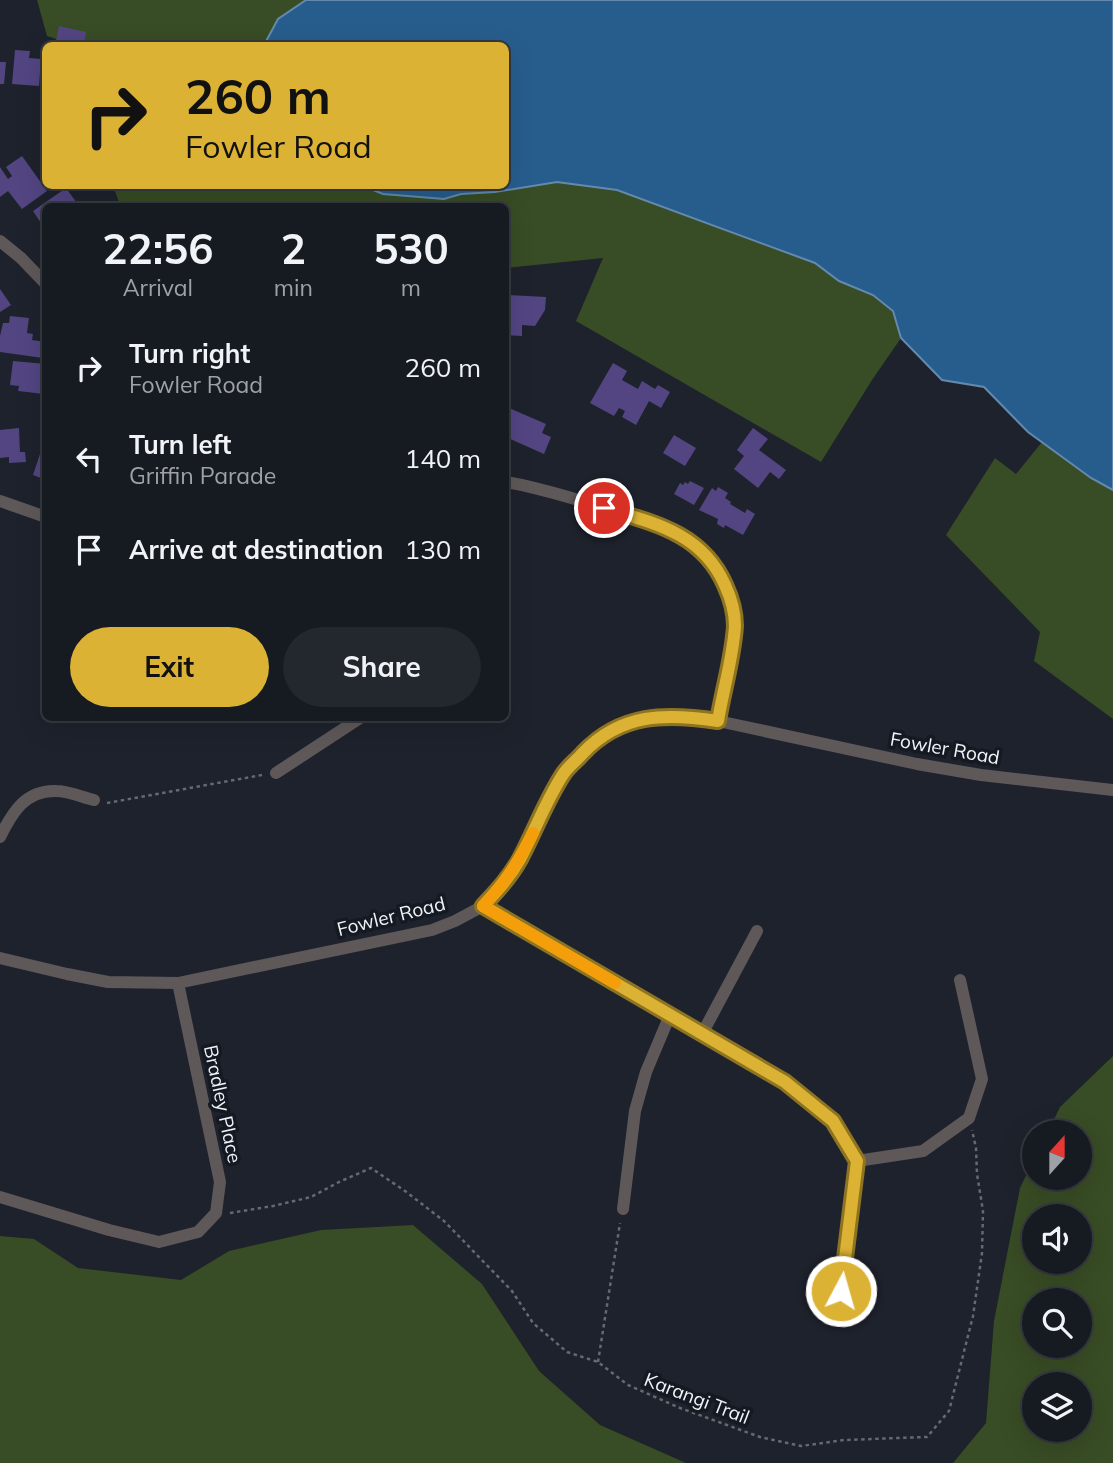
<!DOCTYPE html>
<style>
body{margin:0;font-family:Mulish,sans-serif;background:#23272e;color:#f1f3f6;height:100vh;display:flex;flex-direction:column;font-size:26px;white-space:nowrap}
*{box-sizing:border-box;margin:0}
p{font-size:23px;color:#9ea1a5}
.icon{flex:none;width:38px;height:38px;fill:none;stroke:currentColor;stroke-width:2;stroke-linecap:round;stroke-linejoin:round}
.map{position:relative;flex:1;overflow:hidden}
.side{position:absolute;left:42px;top:203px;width:467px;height:518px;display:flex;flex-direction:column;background:#161a21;border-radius:10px;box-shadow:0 7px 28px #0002,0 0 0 2px #35383f}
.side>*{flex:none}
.banner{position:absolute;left:42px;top:42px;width:467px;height:147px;border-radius:10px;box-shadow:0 7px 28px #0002,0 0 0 2px #35383f;background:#dbb233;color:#111;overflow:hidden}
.needle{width:46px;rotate:21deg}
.fabs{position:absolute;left:1022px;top:1120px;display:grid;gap:14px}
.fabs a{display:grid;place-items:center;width:70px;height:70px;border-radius:50%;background:#161a21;box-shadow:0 7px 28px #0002,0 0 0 2px #35383f;font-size:35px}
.pin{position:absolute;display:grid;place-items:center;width:60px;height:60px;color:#fff;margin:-30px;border:4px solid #fff;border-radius:50%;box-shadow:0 2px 7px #0007}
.me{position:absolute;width:77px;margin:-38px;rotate:6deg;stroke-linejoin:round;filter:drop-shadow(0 0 5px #0008)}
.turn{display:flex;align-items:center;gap:24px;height:147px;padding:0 28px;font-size:32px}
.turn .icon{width:91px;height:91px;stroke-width:2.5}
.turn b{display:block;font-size:49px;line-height:60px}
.eta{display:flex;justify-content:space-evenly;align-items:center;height:119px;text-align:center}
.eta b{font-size:42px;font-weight:700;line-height:49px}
.primary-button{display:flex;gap:14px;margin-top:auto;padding:14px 28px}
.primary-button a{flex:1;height:80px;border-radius:42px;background:#dbb233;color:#111;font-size:28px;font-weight:700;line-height:80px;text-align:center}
.primary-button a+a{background:#23272e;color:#f1f3f6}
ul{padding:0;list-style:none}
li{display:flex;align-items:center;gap:21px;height:91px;padding:0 28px}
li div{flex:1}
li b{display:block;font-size:26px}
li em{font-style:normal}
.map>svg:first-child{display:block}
.green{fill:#384c25;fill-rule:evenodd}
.water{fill:#275d8d;stroke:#638aae;stroke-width:2}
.building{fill:#524582}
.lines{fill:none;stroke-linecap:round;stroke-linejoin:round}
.path{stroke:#656971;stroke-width:2.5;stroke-dasharray:3.5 3.5;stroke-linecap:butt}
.street{stroke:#5f5859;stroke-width:12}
.route-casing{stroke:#8e7421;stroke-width:18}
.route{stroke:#dbb233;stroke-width:12}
.slow{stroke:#f59e0b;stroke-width:12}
.labels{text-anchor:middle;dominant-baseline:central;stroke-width:7;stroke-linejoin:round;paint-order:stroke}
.street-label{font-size:19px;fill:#f0f4fa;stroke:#151922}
</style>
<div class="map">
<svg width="1113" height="1463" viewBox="0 0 1113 1463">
<rect width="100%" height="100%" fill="#1e222c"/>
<!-- green -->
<path class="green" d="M 37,0 L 306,0 L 278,19 L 266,45 L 264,46 L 74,45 L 47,36 Z
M 557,182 L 617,190 L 815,263 L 839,281 L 873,295 L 893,311 L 901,338 L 872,380 L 821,462 L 576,321 L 603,258 L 506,268 L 506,206 L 124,206 L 119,202 L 113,186 L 363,186 L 383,194 L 443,199 L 461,194 L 495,192 Z
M 1042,442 L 1091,478 L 1113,490 L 1113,719 L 1034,661 L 1040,632 L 946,535 L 995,458 L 1016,474 Z
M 1113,1056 L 1113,1463 L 953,1463 L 986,1423 L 994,1321 L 1020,1188 L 1034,1159 L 1034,1178 L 1080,1178 L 1080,1132 L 1048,1132 L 1060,1107 ZM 1080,1216 L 1080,1262 L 1034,1262 L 1034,1216 ZM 1080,1300 L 1080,1346 L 1034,1346 L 1034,1300 ZM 1080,1384 L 1080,1430 L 1034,1430 L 1034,1384 Z
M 413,1225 L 482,1284 L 539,1371 L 600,1425 L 686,1463 L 0,1463 L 0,1236 L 34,1239 L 78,1268 L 181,1280 L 229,1251 L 321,1230 Z"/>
<!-- water -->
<path class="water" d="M 306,0 L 1113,0 L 1113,490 L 1091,478 L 1028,432 L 984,387 L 942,380 L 901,338 L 893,311 L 873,295 L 839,281 L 815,263 L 617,190 L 557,182 L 495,192 L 461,194 L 444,199 L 383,194 L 363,186 L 506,186 L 506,46 L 264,45 L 278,19 Z"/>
<!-- building -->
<path class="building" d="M 59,26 L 86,32 L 84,46 L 55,46 Z
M 15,50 L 30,51 L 29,58 L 41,59 L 39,86 L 12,84 Z
M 0,62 L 6,62 L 4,84 L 0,84 Z
M 22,156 L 47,191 L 22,209 L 8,191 L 0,197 L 0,167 L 8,179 L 12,176 L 6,167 Z
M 66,188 L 79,206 L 46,206 L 46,224 L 43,226 L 33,211 Z
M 0,289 L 11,305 L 0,312 Z
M 506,295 L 546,297 L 545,310 L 535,326 L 522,325 L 522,336 L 506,335 L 507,313 L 506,313 Z
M 10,316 L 29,318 L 27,333 L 33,334 L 32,340 L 45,342 L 43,358 L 0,352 L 0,336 L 3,323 L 9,323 Z
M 13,361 L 46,364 L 44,394 L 18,391 L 19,386 L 10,385 Z
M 613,363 L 627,371 L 622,380 L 638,389 L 642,381 L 655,389 L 658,385 L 670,392 L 661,408 L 649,401 L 636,425 L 622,417 L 625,411 L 619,408 L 614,416 L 590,403 Z
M 509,408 L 546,424 L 542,433 L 551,437 L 544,454 L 506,437 L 506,414 Z
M 19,428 L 20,452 L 25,452 L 26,462 L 9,463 L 9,457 L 0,458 L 0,430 Z
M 753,428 L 768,439 L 759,450 L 786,470 L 779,479 L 770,472 L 758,488 L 734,469 L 744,456 L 737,450 Z
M 674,435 L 696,448 L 685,466 L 663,453 Z
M 40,454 L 46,456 L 46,480 L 33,475 Z
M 690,481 L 704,488 L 694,505 L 674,494 L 680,483 L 683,485 L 685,482 L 688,484 Z
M 718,487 L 728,493 L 725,498 L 731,502 L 730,504 L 745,513 L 747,509 L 755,514 L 743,535 L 725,525 L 724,528 L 717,524 L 718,519 L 699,510 L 712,488 L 716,491 Z"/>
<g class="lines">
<!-- path -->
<path class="path" d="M 107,803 L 262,775
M 230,1213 L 273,1206 L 311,1197 L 339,1182 L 371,1168 L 405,1191 L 444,1221 L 512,1291 L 533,1323 L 567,1352 L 598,1362 L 628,1385 L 680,1408 L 760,1437 L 801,1446 L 844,1440 L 927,1437 L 949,1411 L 973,1316 L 982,1253 L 983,1211 L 977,1174 L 976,1148 L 972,1130
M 598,1362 L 620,1223"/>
<!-- street -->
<path class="street" d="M 0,241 L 21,258 L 46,284
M 506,482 C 537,487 568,497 599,506 C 648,521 697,530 723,580 C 729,593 734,607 735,621 C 736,635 732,650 729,663 C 725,683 721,702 718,721
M 0,501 L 46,517
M 276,773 L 360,718
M 0,837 C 12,813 25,790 56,791 C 68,791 82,797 94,800
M 483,906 L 785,1082 L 833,1121 L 857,1161 L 841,1291
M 0,958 L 67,974 L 108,982 L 178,983 L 432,930 L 455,921 L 483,906 L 503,885 L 519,860 L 565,771 L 596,740 L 621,726 L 646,718 L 691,717 L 718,721 L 917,764 L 981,775 L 1113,790
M 702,1034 L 757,931
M 857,1161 L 923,1151 L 969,1118 L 982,1079 L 960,980
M 0,1197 L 109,1230 L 159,1242 L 198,1232 L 216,1213 L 220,1182 L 178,983
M 623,1209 L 635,1111 L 646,1072 L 670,1015"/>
</g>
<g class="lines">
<defs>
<path id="route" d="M 604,508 C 654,523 702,533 725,585 C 731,598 735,612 735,626 C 733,658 723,690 718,721 C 666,713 621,713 583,753 C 577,760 569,766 564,773 C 546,800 535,831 520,859 C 510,877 497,891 483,906 L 785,1082 L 833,1121 L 857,1161 L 841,1291"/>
</defs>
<!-- route casing -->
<use href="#route" class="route-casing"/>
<!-- route -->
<use href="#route" class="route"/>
<!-- slow -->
<path class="slow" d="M 533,833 C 518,862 506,882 483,906 L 615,983"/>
</g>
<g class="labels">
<!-- street labels -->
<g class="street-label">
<text transform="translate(945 748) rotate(10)">Fowler Road</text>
<text transform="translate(391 916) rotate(-14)">Fowler Road</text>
<text transform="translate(223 1104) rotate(78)">Bradley Place</text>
<text transform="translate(697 1398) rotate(21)">Karangi Trail</text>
</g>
</g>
</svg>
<div class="fabs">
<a><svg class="needle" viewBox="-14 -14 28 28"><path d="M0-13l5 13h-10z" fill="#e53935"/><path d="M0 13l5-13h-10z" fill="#9ea1a5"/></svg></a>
<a><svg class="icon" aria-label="sound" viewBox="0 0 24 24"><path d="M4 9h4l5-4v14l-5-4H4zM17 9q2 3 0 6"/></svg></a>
<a><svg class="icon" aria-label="search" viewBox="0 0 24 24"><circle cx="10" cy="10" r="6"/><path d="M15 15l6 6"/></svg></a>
<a><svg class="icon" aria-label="layers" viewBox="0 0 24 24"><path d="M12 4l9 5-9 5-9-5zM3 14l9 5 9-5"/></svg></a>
</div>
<div class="pin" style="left:604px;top:508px;background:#d93025"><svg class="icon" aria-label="arrive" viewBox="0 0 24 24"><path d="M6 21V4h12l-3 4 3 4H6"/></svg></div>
<svg class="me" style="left:841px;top:1291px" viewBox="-20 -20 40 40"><circle r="17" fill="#dbb233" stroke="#fff" stroke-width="3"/><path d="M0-11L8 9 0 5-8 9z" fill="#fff"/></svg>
<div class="banner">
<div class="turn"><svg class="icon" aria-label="right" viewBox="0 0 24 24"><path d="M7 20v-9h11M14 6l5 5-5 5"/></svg><div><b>260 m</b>Fowler Road</div></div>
</div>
<section class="side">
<div class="eta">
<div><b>22:56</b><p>Arrival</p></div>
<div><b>2</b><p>min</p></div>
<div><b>530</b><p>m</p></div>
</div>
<ul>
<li><svg class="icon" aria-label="right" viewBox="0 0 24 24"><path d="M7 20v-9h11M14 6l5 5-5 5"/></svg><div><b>Turn right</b><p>Fowler Road</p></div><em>260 m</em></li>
<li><svg class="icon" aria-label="left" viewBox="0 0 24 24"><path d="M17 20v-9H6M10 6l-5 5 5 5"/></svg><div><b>Turn left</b><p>Griffin Parade</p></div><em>140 m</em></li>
<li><svg class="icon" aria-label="arrive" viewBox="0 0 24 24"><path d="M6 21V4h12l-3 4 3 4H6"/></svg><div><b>Arrive at destination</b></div><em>130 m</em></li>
</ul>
<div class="primary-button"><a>Exit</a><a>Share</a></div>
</section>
</div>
